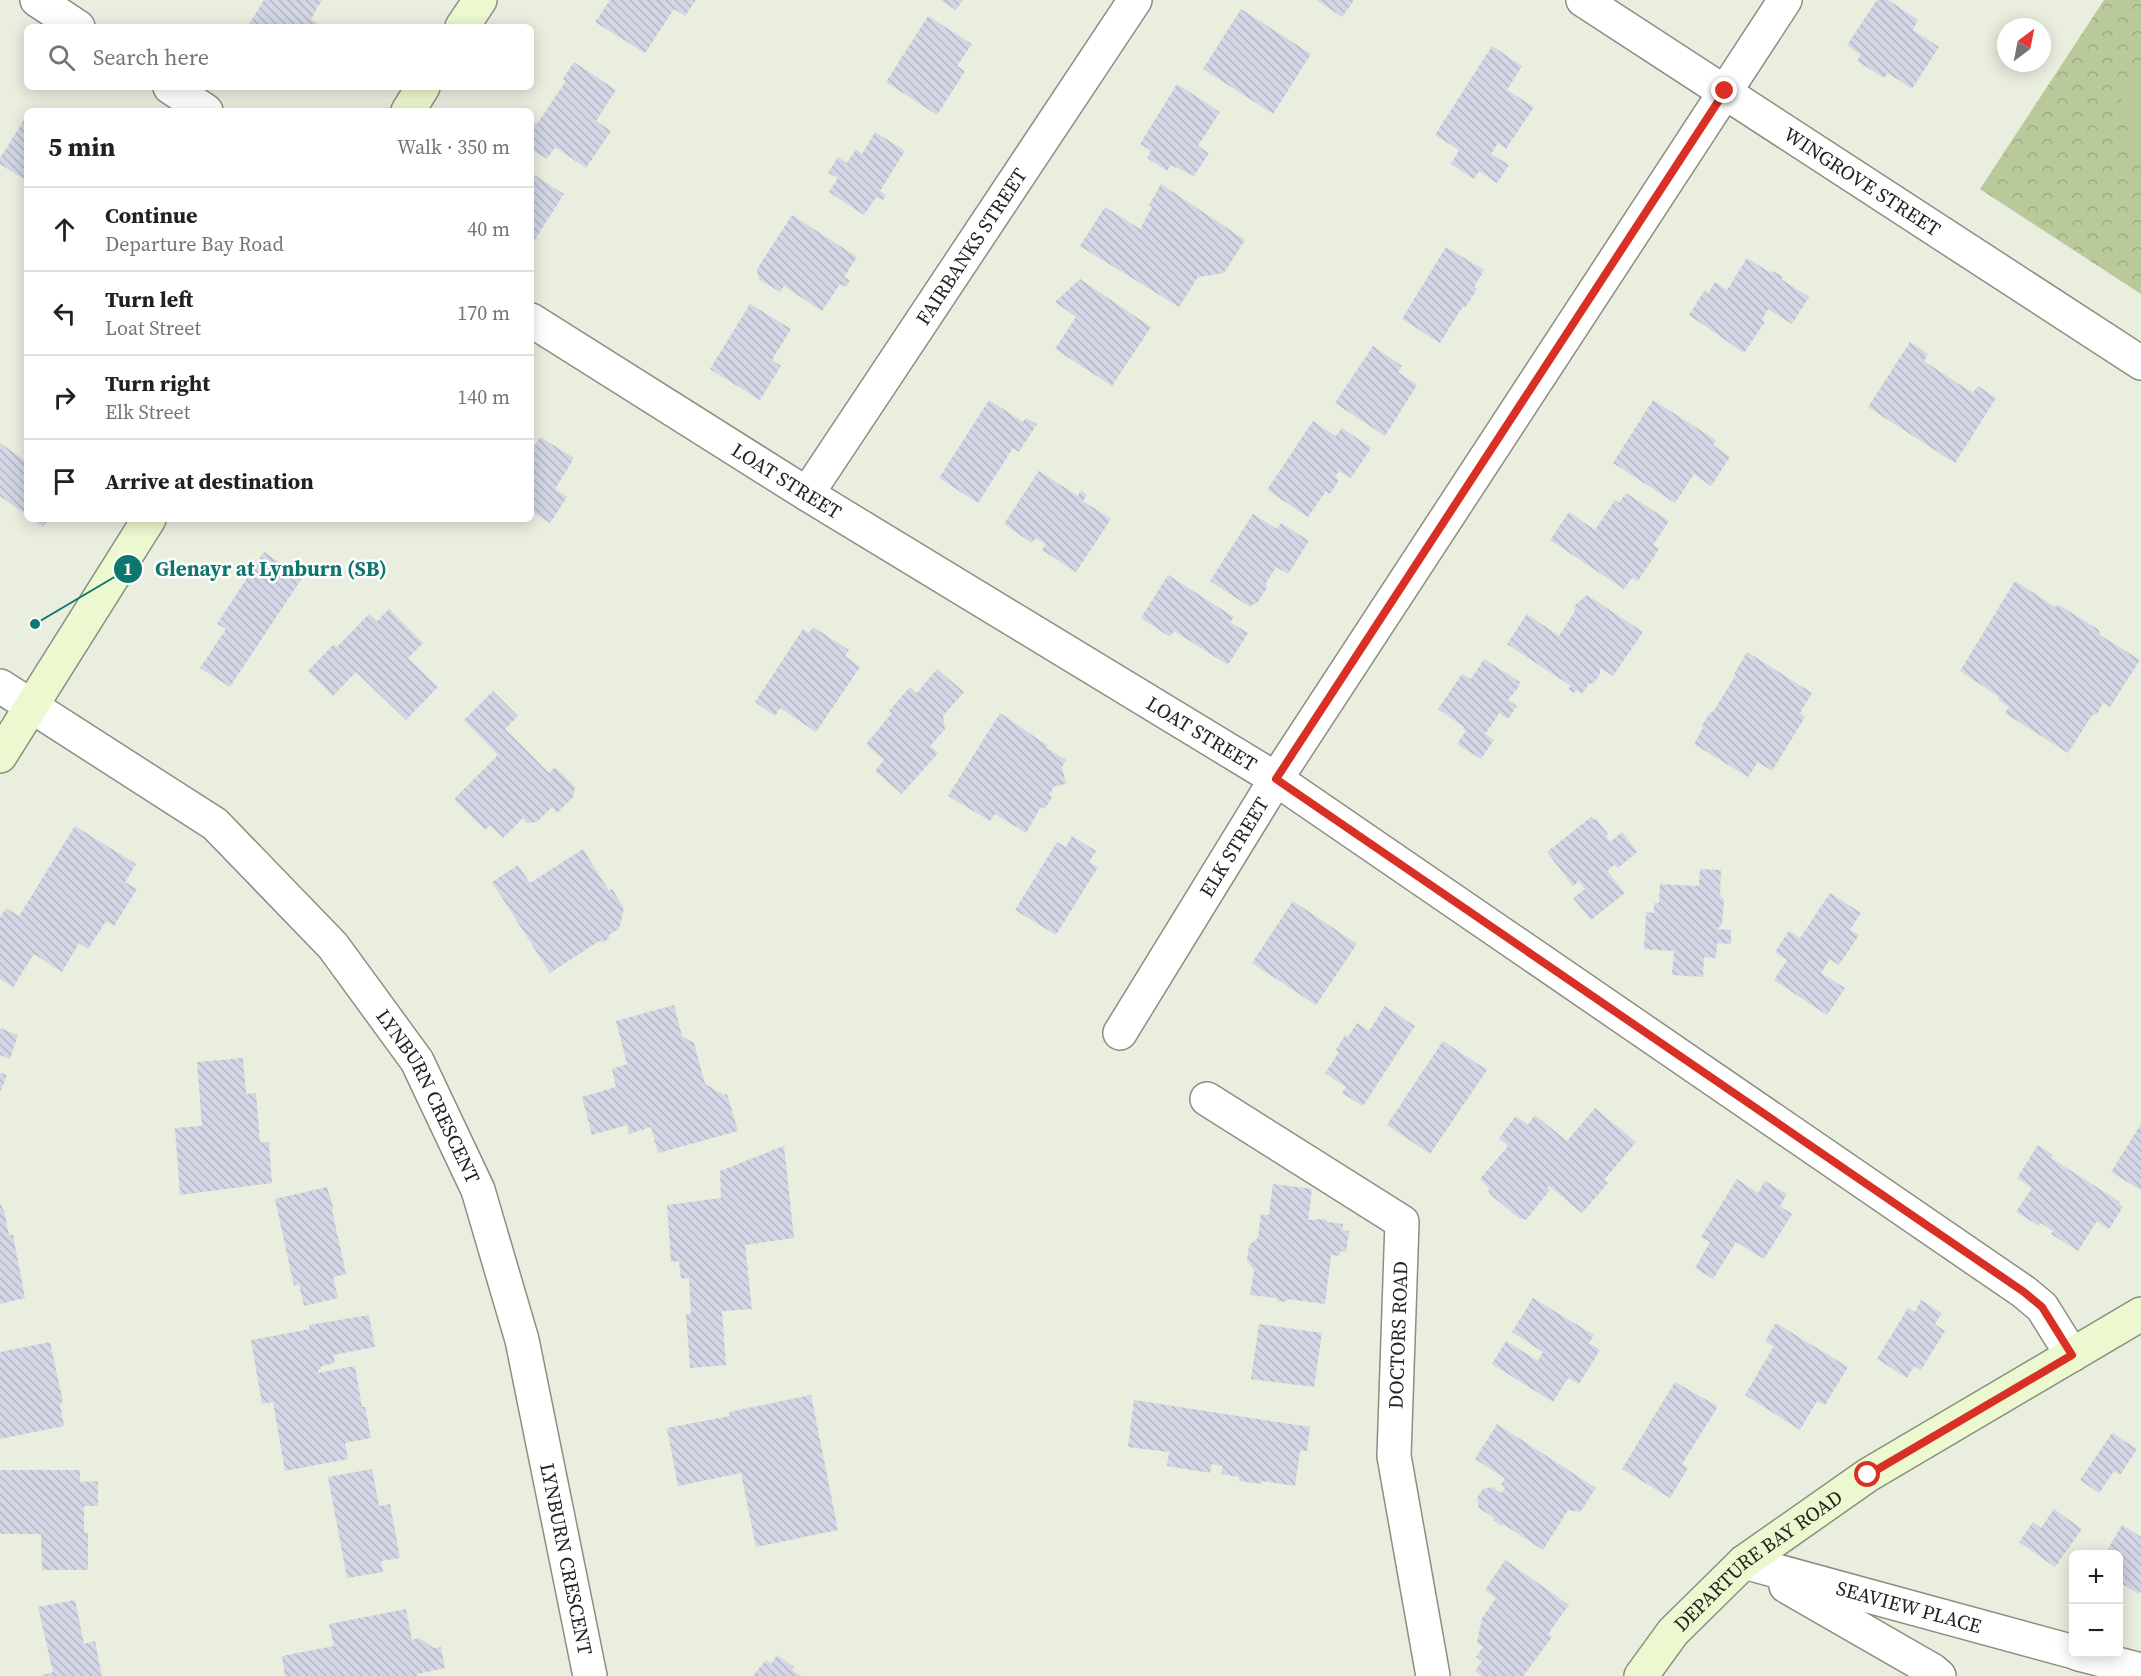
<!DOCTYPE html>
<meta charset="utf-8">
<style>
body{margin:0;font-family:"Source Serif 4",serif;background:#f2f2f2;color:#202124}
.controls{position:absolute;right:18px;bottom:18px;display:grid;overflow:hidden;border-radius:9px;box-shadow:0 3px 15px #0003}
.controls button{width:54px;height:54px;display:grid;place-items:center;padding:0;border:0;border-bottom:2px solid #e0e0e0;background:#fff;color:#202124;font:30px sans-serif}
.compass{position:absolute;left:1997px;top:18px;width:54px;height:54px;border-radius:50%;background:#fff;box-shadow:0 3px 15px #0003;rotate:32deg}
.stop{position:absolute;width:18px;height:18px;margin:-14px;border:4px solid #d93025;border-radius:50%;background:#fff}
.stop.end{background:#d93025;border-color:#fff;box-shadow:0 2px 6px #0008}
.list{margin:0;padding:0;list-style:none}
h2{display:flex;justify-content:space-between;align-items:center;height:78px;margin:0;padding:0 24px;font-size:26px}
h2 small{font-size:20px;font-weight:400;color:#757577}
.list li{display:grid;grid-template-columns:39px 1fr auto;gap:18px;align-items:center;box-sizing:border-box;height:84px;padding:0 24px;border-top:2px solid #e0e0e0}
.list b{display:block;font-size:22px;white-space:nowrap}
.list p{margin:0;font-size:20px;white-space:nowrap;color:#757577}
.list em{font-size:20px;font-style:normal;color:#757577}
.icon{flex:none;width:33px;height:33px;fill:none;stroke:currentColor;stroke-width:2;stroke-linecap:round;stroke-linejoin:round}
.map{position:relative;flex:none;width:2141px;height:1676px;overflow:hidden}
.search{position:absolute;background:#fff;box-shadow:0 3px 15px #0003;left:24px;top:24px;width:510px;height:66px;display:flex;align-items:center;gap:15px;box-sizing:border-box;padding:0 21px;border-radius:9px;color:#757577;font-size:22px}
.panel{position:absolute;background:#fff;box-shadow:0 3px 15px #0003;left:24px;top:108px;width:510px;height:414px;border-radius:9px}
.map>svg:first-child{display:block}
.park{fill:url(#park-crowns)}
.garden{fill:#b9c999}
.building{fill:url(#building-back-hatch)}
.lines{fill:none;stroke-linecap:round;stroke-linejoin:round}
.street-casing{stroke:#8a8f81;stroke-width:36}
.secondary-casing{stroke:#8a8f81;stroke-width:36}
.street{stroke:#fff;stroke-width:33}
.secondary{stroke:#ecf8cf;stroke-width:33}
.route{stroke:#d93025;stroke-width:8}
.labels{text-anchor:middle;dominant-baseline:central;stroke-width:5;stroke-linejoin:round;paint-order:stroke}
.street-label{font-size:20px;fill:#23251f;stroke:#fff}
.leader{fill:none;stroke:#0f766e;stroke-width:2}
.callout-dot{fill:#0f766e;stroke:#fff;stroke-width:2}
.mark-label{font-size:18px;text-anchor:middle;font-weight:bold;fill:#fff}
.callout-label{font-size:21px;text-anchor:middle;font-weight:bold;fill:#0f766e;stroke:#fff;stroke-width:5;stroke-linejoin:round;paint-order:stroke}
</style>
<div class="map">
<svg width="2141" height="1676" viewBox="0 0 2141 1676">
<defs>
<pattern id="park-crowns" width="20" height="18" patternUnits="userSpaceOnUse" patternTransform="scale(1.5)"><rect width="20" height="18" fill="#b9c999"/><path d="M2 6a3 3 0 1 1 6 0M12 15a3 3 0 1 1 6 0" fill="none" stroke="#9fac83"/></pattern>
<pattern id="building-back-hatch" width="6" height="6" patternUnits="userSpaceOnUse" patternTransform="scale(1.5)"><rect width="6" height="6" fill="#d2d6e5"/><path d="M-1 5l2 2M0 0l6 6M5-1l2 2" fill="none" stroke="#b4b8c4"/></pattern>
</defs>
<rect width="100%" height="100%" fill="#e9eedf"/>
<path class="park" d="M2104 0H2141V294L1980 189Z"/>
<path class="garden" d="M2141 61V151L2132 146 2120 93Z"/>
<path class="building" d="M264 0H322L311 19 320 25 318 27H247Z
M610 0H696L685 16 674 9 645 53 595 22Z
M940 0H963L956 10Z
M1317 0H1354L1342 17Z
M1877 0H1888L1918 20 1913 30 1939 47 1912 89 1888 73 1884 78 1857 61 1861 55 1847 45Z
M1241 9 1311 54 1273 114 1203 69Z
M928 16 972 44 957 66 965 71 937 115 886 82Z
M1492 46 1522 66 1507 90 1534 107 1506 149 1498 143 1491 154 1509 165 1497 183 1479 171 1474 179 1451 164 1459 150 1435 135Z
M574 62 616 90 596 121 611 131 586 168 555 147 547 159 531 149V125L533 122 537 124 566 81 563 79Z
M1177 84 1220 112 1198 146 1209 153 1194 176 1171 165 1167 171 1147 158 1151 151 1140 144Z
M24 120 27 123V181L0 164V158Z
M875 132 905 151 880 191 886 195 883 200 876 197 864 215 829 192 838 178 828 173 838 157 847 163 856 149 862 154Z
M531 173 564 194 534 241 531 239Z
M1161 184 1245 240 1224 273 1198 277 1179 307 1080 246 1105 207 1140 229 1152 207 1149 205Z
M792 215 857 257 844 277 850 280 846 287 840 284 822 311 784 286 780 292 759 279 757 269Z
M1446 247 1484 270 1474 287 1477 289 1465 308 1463 306 1440 343 1402 319Z
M1747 258 1771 273 1773 271 1783 277 1781 279 1809 297 1792 324 1768 309 1762 320 1765 322 1744 353 1689 315 1704 291 1708 294 1715 282 1727 290Z
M1080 279 1151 327 1112 386 1055 349 1076 317 1055 302Z
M750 304 791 329 772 360 781 366 760 400 710 369Z
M1910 342 1928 354 1924 361 1948 377 1973 393 1978 386 1996 398 1955 463 1868 407Z
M1373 346 1402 366 1398 372 1417 385 1385 436 1335 403Z
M989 400 1023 422 1026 418 1037 424 1019 452 1013 448 978 503 939 478Z
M1653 400 1716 440 1713 445 1730 457 1711 486 1694 474 1675 503 1613 463Z
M1313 421 1336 436 1342 428 1371 448 1351 478 1339 471 1335 477 1339 480 1330 494 1326 491 1308 517 1267 490Z
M540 437 574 458 555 489 567 497 550 523 531 511V451Z
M0 443 27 462V515L0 496Z
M1039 471 1078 496 1081 490 1087 495 1083 501 1111 519 1076 572 1042 550 1046 544 1036 538 1032 543 1004 524Z
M1626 493 1669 521 1653 545 1659 549 1638 581 1632 578 1624 589 1550 540 1569 512 1595 530 1615 500 1619 503Z
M1253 514 1277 529 1281 523 1309 541 1288 574 1276 567 1266 583 1267 588 1257 603 1252 605 1250 607 1210 581Z
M33 519H49L43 527Z
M264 552 302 578 230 687 200 668 226 629 217 624Z
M1168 575 1234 617 1230 622 1248 633 1228 665 1174 631 1170 637 1141 618Z
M2015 581 2055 607 2059 605 2099 630 2100 635 2140 660 2110 707 2103 703 2097 714 2092 715 2068 753 2005 713 2009 707 1999 700 1998 696 1960 671Z
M1587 595 1643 632 1613 676 1600 668V674L1594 683 1589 684 1582 694 1576 690 1574 693 1568 689 1571 686 1507 644 1527 614 1559 636 1575 611 1574 606Z
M389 609 423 643 408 658 438 687 406 720 356 672 333 696 308 671 334 644 337 647 369 614 377 621Z
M813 627 849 650 845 656 860 667 816 732 780 708 775 716 755 702 803 629 809 633Z
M1747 652 1812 693 1800 713 1805 717 1772 771 1758 762 1748 777 1694 744 1703 728 1702 725 1710 713 1713 712 1736 675 1734 674Z
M1484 659 1520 682 1518 688 1508 700 1517 706 1508 719 1499 713 1495 720 1485 734 1494 740 1481 759 1457 744 1466 731 1463 729 1464 727 1438 709 1462 674 1471 679Z
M937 669 964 692 943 716 945 729 930 746 938 753 902 794 875 771 884 760 866 744 892 713 889 711 910 687 917 693Z
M493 691 518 716 505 729 549 773 555 767 575 787 573 797 557 813 552 807 537 822 527 823 523 818 503 838 490 825 485 830 454 799 498 755 464 720Z
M1000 713 1048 746 1045 747 1066 760 1062 767 1066 784 1055 786 1049 795 1052 797 1045 809 1041 807 1026 833 995 814 990 821 948 796Z
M1591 817 1594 820 1596 819 1608 834 1606 836 1610 842 1622 832 1637 852 1618 868 1614 865 1607 871 1625 893 1591 920 1573 898 1585 889 1579 881 1573 886 1547 852Z
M75 826 136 864 125 882 137 889 114 926 106 921 88 949 79 943 62 972 34 954 13 987 0 979V918L6 908 19 916Z
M1072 836 1096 851 1089 862 1098 867 1056 935 1015 910 1057 842 1066 847Z
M583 849 609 891 612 889 624 908 619 929 610 934 608 939 604 942 599 941 550 973 492 882 518 865 530 883Z
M1700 869 1721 870 1720 895 1724 900 1722 924 1717 929 1731 930V944L1717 943 1716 958 1704 957 1703 977 1672 975 1674 951 1644 949 1646 912 1654 913V903H1659L1660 884 1699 886Z
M1830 893 1861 913 1850 930 1859 935 1839 965 1830 959 1821 973 1845 988 1827 1015 1774 980 1787 960 1775 952 1789 931 1800 938Z
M1293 901 1357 944 1316 1005 1252 963Z
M674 1005 682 1036 694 1043 705 1084 724 1095 727 1094 738 1131 658 1153 651 1127 629 1134 627 1125 592 1135 582 1097 616 1087 612 1069 627 1064 616 1021Z
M1385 1006 1415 1026 1363 1106 1342 1093 1346 1087 1325 1073 1339 1052 1336 1050 1345 1035 1348 1037 1357 1023 1369 1031Z
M0 1028 18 1035 10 1059 0 1055Z
M1443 1041 1487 1070 1430 1154 1387 1125Z
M243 1058 246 1094 256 1093 260 1142H269L272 1183 180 1195 175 1128 202 1126 197 1062Z
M0 1073 7 1075 0 1092Z
M1595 1108 1636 1142 1604 1180 1608 1183 1582 1213 1549 1186 1547 1188 1550 1190 1526 1220 1522 1218 1520 1219 1492 1196 1488 1191 1490 1189 1480 1179 1508 1146 1499 1138 1516 1116 1528 1125 1535 1115 1567 1141Z
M2141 1124V1190L2111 1172Z
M2038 1145 2053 1155 2051 1158 2120 1202 2119 1204 2123 1207 2109 1229 2097 1221 2078 1251 2051 1234 2053 1231 2041 1223 2039 1226 2016 1212 2032 1188 2017 1178Z
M784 1146 794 1238 745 1245 752 1309 722 1311 726 1365 690 1368 686 1314H691L689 1278 681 1279 679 1261 671 1262 667 1205 721 1198 720 1171Z
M1737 1179 1758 1193 1765 1181 1787 1194 1780 1206 1792 1214 1764 1259 1736 1242 1713 1279 1695 1268 1710 1242 1701 1237Z
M1273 1184 1312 1189 1308 1220 1325 1219 1328 1222 1343 1224 1342 1230 1349 1231 1346 1252 1340 1251 1339 1256 1331 1255 1325 1304 1288 1299 1285 1302 1278 1301 1276 1298 1250 1295 1254 1270 1247 1261 1249 1245 1258 1238 1261 1214 1269 1215Z
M327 1187 333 1207 332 1210 346 1274 333 1277 338 1298 304 1306 299 1284 294 1286 275 1199Z
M0 1203 3 1210H4L9 1235H13L25 1298 0 1304Z
M1533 1298 1594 1335 1589 1343 1600 1350 1579 1384 1568 1378 1553 1402 1492 1364 1506 1341 1538 1361 1543 1352 1512 1332Z
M1921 1300 1942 1313 1935 1324 1945 1331 1921 1370 1914 1366 1907 1378 1877 1359 1908 1308 1915 1312Z
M369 1315 375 1347 333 1355 335 1363 321 1366V1369L318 1370V1373L355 1366 362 1407H365L371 1438 345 1443 348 1459 285 1471 273 1402 262 1404 251 1340 310 1329 309 1325Z
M1776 1323 1848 1367 1825 1405 1817 1401 1800 1430 1745 1395 1774 1346 1765 1341Z
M1259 1324 1322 1333 1314 1387 1251 1379Z
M50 1342 63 1402 60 1403 64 1426 0 1439V1352Z
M1675 1382 1717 1406V1408L1682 1464 1688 1468 1670 1498 1622 1469Z
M811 1395 838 1530 756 1547 741 1473 678 1486 667 1428 730 1416 729 1412Z
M1134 1400 1310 1427 1307 1451H1300L1295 1486 1262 1481V1484L1239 1481V1477L1221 1474 1223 1466 1212 1464 1210 1473 1167 1466 1169 1452 1128 1447Z
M1497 1424 1596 1488 1580 1512 1568 1510 1543 1550 1503 1524 1502 1526 1493 1520 1494 1518 1479 1508 1477 1498 1483 1489 1492 1487 1502 1493 1505 1487 1501 1484 1505 1478 1475 1459Z
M2112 1433 2137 1449 2120 1475 2114 1471 2099 1493 2080 1480Z
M372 1469 379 1506 390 1504 400 1558 381 1561 383 1572 347 1578 328 1477Z
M0 1470H80V1482L98 1481V1506H84V1533H88V1570H42L41 1534H0Z
M2054 1509 2082 1529 2055 1567 2019 1542 2033 1522 2041 1528Z
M2122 1525 2141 1537V1591L2139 1594 2118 1581V1554H2105Z
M1505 1560 1569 1605 1548 1634 1552 1637 1523 1676H1482L1475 1671 1482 1661 1476 1657 1483 1647 1477 1643 1482 1618 1496 1598 1485 1590Z
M75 1600 84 1644 95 1641 102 1676H40L53 1672 38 1607Z
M406 1609 412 1640 419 1638 434 1648 441 1647 445 1668 417 1674V1676H285L282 1656 334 1646 329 1624Z
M777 1655 794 1667 792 1670 801 1676H753L766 1660 771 1664Z"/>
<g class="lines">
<g class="street-casing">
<g id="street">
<path d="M37 0 78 27"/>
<path id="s1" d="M1583 0 2141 363"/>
<path d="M170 87 206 111"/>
<path id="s2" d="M531 320 807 494 1276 779 2024 1292 2042 1307 2072 1355"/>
<path id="s3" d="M807 494 1135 0"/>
<path id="s4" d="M0 686 215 824 333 946 417 1061 478 1190 522 1340 590 1676"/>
<path id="s5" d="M1120 1033 1276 779 1785 0"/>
<path d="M1207 1099 1402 1222 1394 1456 1433 1676"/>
<path id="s6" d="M1744 1562 2074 1652"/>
<path d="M1786 1586 1932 1670 1939 1676"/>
<path d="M2079 1654 2141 1670"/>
</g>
</g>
<g class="secondary-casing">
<g id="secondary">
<path d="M462 27 480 0"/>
<path d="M408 111 423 87"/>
<path d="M0 756 149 519"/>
<path id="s7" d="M1641 1676 1673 1632 1744 1562 1868 1475 2141 1314"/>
</g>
</g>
<use href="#street" class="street"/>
<use href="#secondary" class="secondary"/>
</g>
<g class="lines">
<path class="route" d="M1725 91 1276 779 2024 1292 2042 1307 2072 1355 1868 1475"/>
</g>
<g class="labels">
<g class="street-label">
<text stroke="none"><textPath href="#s1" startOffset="333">WINGROVE STREET</textPath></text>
<text stroke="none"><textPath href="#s3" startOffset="297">FAIRBANKS STREET</textPath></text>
<text stroke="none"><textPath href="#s2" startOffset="302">LOAT STREET</textPath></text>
<text stroke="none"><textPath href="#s2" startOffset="788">LOAT STREET</textPath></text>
<text stroke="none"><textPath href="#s5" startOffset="218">ELK STREET</textPath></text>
<text stroke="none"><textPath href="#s4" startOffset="604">LYNBURN CRESCENT</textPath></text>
<text transform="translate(1398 1335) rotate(-88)">DOCTORS ROAD</text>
<text stroke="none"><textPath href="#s4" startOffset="1090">LYNBURN CRESCENT</textPath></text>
<text stroke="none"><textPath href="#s7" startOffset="166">DEPARTURE BAY ROAD</textPath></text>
<text stroke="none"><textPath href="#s6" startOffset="171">SEAVIEW PLACE</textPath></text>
</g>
</g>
<path class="leader" d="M35 624L128 569"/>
<g class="callout-dot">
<circle cx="35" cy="624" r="6"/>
<circle cx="128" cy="569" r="15"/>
</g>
<g class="mark-label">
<text x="128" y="575">1</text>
</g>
<g class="callout-label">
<text x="271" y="576">Glenayr at Lynburn (SB)</text>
</g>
</svg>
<div class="controls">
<button>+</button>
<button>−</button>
</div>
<svg class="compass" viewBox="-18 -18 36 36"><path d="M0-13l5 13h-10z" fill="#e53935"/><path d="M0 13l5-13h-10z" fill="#757577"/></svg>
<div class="stop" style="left:1868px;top:1475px"></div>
<div class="stop end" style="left:1725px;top:91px"></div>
<div class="search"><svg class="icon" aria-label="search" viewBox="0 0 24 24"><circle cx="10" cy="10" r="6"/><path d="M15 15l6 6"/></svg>Search here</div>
<section class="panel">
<h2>5 min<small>Walk · 350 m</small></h2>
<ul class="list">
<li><svg class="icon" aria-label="ahead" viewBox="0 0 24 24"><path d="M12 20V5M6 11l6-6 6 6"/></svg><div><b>Continue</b><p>Departure Bay Road</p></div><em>40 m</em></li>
<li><svg class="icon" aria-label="left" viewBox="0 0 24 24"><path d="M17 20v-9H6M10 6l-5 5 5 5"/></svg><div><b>Turn left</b><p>Loat Street</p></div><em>170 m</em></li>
<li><svg class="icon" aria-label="right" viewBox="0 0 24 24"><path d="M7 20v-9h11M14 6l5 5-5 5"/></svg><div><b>Turn right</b><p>Elk Street</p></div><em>140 m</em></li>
<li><svg class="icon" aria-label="arrive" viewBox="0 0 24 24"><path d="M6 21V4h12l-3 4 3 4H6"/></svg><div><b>Arrive at destination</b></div></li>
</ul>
</section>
</div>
